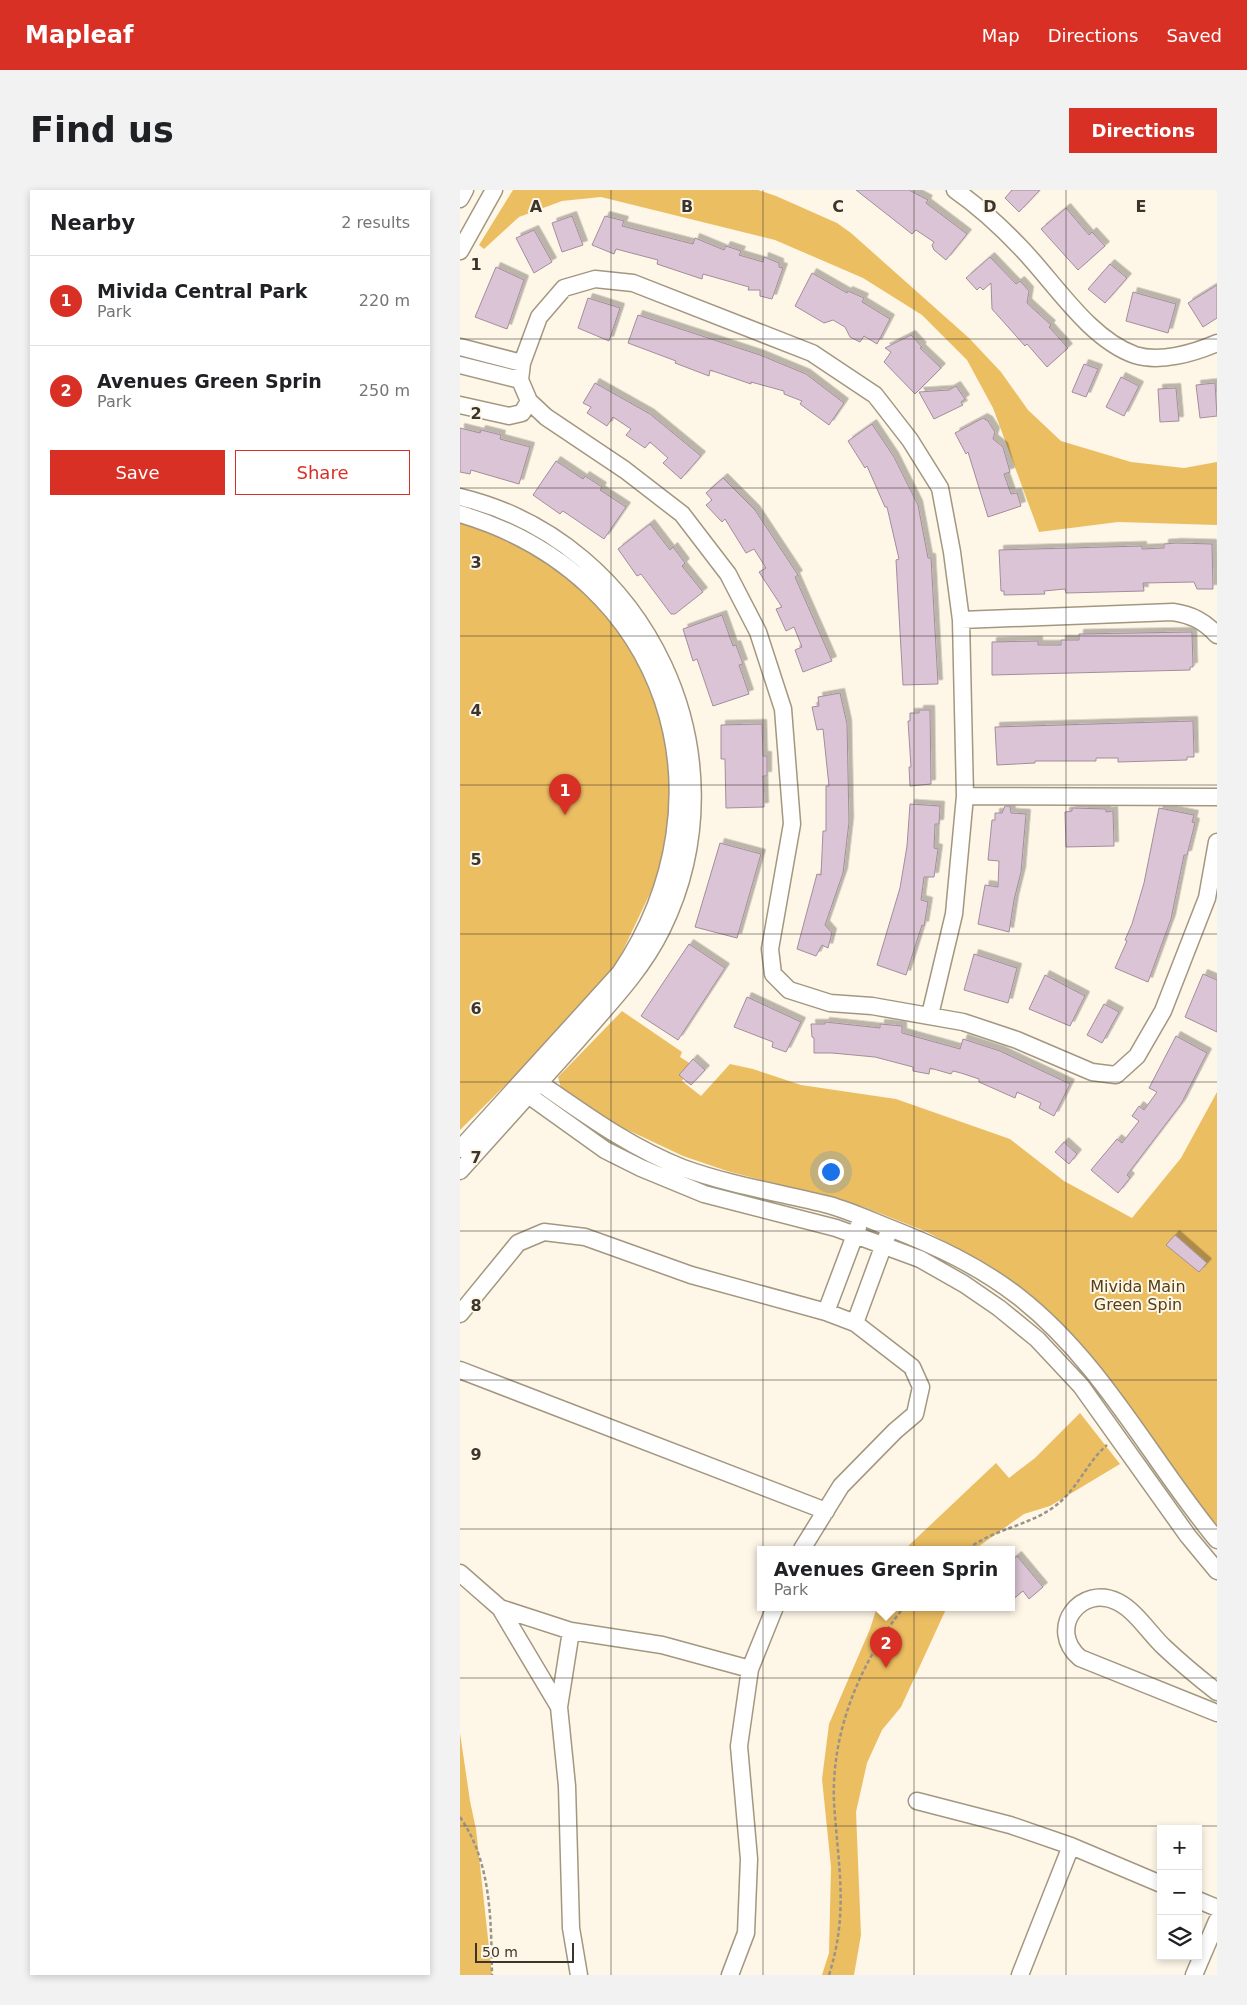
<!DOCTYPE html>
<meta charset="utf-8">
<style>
body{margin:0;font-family:"DejaVu Sans",sans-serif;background:#f2f2f2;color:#202124}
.controls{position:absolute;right:15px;bottom:15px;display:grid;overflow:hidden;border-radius:0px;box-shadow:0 2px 8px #0003}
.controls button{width:45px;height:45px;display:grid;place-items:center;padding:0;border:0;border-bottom:1px solid #e0e0e0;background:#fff;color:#202124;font:25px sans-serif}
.scale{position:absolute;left:15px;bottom:12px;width:99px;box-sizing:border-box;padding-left:5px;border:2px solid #3b352c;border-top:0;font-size:14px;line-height:18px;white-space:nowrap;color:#3b352c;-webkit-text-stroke:4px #fef6e7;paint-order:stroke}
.you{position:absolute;left:370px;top:981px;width:18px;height:18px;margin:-12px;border:4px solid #fff;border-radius:50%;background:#1a73e8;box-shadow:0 0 0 8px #1a73e833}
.badge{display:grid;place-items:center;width:32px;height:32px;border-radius:50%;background:#d93025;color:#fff;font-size:16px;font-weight:700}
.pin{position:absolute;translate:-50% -41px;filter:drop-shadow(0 1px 2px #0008)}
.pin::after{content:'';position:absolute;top:26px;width:18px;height:15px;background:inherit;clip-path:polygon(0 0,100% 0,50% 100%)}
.popup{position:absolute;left:297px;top:1356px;width:258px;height:65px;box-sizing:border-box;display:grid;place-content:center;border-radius:0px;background:#fff;filter:drop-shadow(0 1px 4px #0005);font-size:16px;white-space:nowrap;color:#757577}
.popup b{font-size:19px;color:#202124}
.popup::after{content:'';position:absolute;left:50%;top:100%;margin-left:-10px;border:10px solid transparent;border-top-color:#fff}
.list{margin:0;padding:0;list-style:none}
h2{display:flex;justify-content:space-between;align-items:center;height:65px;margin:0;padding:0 20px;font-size:21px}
h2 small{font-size:16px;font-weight:400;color:#757577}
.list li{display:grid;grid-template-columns:32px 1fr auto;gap:15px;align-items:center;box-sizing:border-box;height:90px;padding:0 20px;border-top:1px solid #e0e0e0}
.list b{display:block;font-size:19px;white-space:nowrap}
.list p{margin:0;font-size:16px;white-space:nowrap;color:#757577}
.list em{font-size:16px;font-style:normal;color:#757577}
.actions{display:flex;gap:10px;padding:15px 20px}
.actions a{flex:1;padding:11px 0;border:1px solid #d93025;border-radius:0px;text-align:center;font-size:18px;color:#d93025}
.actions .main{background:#d93025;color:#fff}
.icon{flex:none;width:28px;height:28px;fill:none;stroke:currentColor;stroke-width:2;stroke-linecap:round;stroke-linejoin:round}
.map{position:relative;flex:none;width:757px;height:1785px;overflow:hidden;border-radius:0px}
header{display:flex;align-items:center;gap:30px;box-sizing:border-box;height:70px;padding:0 25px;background:#d93025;color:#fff}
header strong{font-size:24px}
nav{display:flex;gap:28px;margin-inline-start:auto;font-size:18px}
.intro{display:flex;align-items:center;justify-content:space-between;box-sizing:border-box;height:120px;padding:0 30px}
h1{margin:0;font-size:35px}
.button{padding:12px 22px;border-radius:0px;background:#d93025;color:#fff;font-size:18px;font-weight:700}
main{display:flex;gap:30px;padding:0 30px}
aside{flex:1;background:#fff;border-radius:0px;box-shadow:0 2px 8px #0003}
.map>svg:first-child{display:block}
.green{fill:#ecbe62}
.building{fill:#dbc4d5;stroke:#a38d9d;filter:url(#shadow)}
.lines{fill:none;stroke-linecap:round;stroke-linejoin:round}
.minor-casing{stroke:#a39780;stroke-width:19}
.path{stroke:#9a9388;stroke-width:2.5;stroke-dasharray:4 2.5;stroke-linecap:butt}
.minor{stroke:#fff;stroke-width:16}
.grid{fill:none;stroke:#3b352c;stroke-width:1;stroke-opacity:0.55}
.labels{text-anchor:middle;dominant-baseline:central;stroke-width:4;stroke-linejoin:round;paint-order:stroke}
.park-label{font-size:16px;fill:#544018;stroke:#fef6e7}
.grid-label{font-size:16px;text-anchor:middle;font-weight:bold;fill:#3b352c;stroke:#fef6e7;stroke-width:4;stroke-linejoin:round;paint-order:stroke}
</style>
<header>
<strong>Mapleaf</strong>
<nav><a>Map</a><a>Directions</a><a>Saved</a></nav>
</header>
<div class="intro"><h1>Find us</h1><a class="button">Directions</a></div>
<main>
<aside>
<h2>Nearby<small>2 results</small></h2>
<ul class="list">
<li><span class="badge">1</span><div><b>Mivida Central Park</b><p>Park</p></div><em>220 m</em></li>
<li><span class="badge">2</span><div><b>Avenues Green Sprin</b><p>Park</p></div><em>250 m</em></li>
</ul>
<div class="actions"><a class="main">Save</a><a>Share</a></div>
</aside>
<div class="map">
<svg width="757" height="1785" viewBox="0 0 757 1785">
<defs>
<filter id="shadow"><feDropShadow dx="4.5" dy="-4.5" stdDeviation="0" flood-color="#0004"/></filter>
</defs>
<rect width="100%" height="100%" fill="#fef6e7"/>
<path class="green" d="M53 0H298L316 6 377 33 391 43 509 148 541 182 568 220 601 251 671 272 724 278 757 272V335L658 332 579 342 533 218 507 170 462 125 403 88 315 50 141 7 102 11 59 27 24 59 19 55Z
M0 331 42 345 84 371 117 394 147 426 174 464 193 509 206 550 212 600 206 651 195 693 156 775 102 839 0 940Z
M162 821 222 862 220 867 231 874 222 891 241 906 270 874 293 879 341 895 436 909 550 949 604 991 672 1028 721 968 757 902V1340L740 1322 636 1172 582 1118 524 1073 467 1042 404 1017 267 981 223 966 155 934 101 898 98 887Z
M620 1223 660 1274 590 1316 564 1324 515 1359H445L536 1273 549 1288 575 1268Z
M417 1417H487L441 1517 422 1540 407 1573 396 1622 401 1745 394 1785H362L369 1763 371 1677 362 1589 369 1534 410 1439Z
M0 1543 10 1611 16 1639 32 1785H0Z"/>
<path class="building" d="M396 0H449L468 10 466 13 507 44 486 70 474 60 472 55 474 52 456 40 452 44Z
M552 0H580L559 22 545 8Z
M606 18 629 45 632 42 645 56 618 80 581 39Z
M112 26 123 55 102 62 92 33Z
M145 26 164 31 162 36 233 54 235 48 264 60 266 56 281 61 279 65 303 72 304 67 319 73V77L323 78 312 109 300 106V100H288L289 97 243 84 242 89 197 74 198 70 156 59 154 64 132 55Z
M74 40 92 72 74 83 56 48Z
M530 67 556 94 560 91 569 101 567 113 591 135 589 137 608 158 587 177 567 154 565 156 532 119 531 93 523 100 520 97 517 100 506 88Z
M650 74 667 88 645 113 628 99Z
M36 77 64 90 47 139 15 127Z
M352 83 387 103 388 101 404 108 402 112 430 129 417 154 404 146 400 152 390 147 385 137 373 130 364 133 335 116Z
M757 95V128L743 137 728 113Z
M673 102 716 114 708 143 666 131Z
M128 108 160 118 149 151 118 138Z
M178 125 300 165 346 184 384 213 369 235 340 214 342 211 324 204V201L291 192V194L250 180 249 186 215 173 216 171 168 153Z
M451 145 462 157 460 158 481 178 455 204 424 172 431 162 425 158Z
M624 174 638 179 626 207 612 202Z
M661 187 679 196 664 226 646 217Z
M135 193 190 224 241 266 221 289 203 273 208 268 190 252 185 258 166 245 171 239 153 227 147 236 127 223 131 217 123 213Z
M755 193 757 226 740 228 736 195Z
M496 196 505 209 501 212 503 215 474 229 459 202 489 200Z
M716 198 719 231 700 232 698 199Z
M523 228 528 231 535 242 533 249 543 257 550 282 544 284 551 304 557 303 561 316 528 327 508 262 506 264 495 243Z
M412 234 434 267 458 315 468 368H471L478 494 443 495 436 370 439 369 427 317H425L407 276 405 278 388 251Z
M0 238 20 243 21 240 41 245 40 249 70 257 59 294 11 280 10 284 0 282Z
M96 271 123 289 125 286 142 297 140 300 166 317 144 349 103 321 100 324 73 305Z
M263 288 295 320 338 385 335 387 372 471 343 482 335 460 342 457 334 437 326 441 316 419 322 417 299 382 306 378 294 359 286 363 265 329 262 332 246 315 252 310 246 303Z
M190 334 210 360 213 357 225 373 222 376 243 402 215 424H211L181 384 177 386 158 359Z
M717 353 752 354 753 399H737L734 392 683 393 684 401 606 403 605 399 584 401 585 404 544 405V401H541L539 360 682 356V359L704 358V354Z
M262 425 273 456 276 455 283 474 279 475 289 504 253 516 237 469 233 471 223 439Z
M732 442 733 477H730V480L532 485V452L578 451V455H601V450H619V444Z
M380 503 387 534 389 632 383 683 365 735 372 743 368 758 362 755 356 766 337 759 357 684 361 685 363 641H366V596H369L363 539 357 540 352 517 359 516 358 507Z
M459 520H470L471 594 450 596 449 577H451L448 531H450V523H459Z
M733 531 734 567H727V570L658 572V568H636V571H575V573L537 575 535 537Z
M302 534 303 566H307V586H303L304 617 266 618 265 569H261V535Z
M450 614 480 616 479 634H475L474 658 478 659 474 687H464L461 710 468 712 464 736 462 735 446 785 417 775 440 698 447 656Z
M545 616H550L551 623 566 624 561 682 554 710 549 742 518 734 525 695 538 697 539 671 528 670 532 630H535V623H542Z
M612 618 646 619V622L653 621 654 656 606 657 605 622 612 621Z
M699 618 734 625 732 632 735 633 727 665H724L711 729 688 792 655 778 667 751 665 750 672 734 684 693Z
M260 653 301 664 277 748 235 737Z
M229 754 265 778 218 850 181 826Z
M514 764 557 778 548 813 504 800Z
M743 784 757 790V842L725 827Z
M585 785 625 806 610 836 569 819Z
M287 807 341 832 326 862 312 857 313 852 274 837Z
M644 814 659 822 642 853 627 845Z
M365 832 420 838V834L442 836V843L500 859 503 849 540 861 610 894 594 926 579 918 581 913 557 902 555 908 519 892V889L501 883 493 881 491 884 470 878 469 884 453 881V877L415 867 372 863H354V848L352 847 351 834H365Z
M716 846 747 863 721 914 667 985 670 988 658 1003 631 980 657 949 662 953 679 931 672 926 679 916 684 920 697 902 689 898Z
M233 869 245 880 231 895 219 885Z
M604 952 617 964 609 974 595 962Z
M715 1045 747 1073 739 1082 706 1055Z
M557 1366 583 1397 569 1409 563 1401 551 1411V1371Z"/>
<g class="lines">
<g class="minor-casing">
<path id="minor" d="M495 0C518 16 542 38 561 58 594 92 629 149 675 165 700 173 734 163 757 153
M0 9 5 0
M0 61 34 0
M0 157 62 173
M0 175 60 190
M0 215 49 226 62 223 69 211
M0 307C188 352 287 566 202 739 181 782 147 816 116 852 77 895 39 938 0 981
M0 324C208 385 279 606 160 783L0 959
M501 430 713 422C732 425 744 431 757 445
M505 606 757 607
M470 825 494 724 505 606 501 430 492 362 480 298 450 250 415 205 352 163 173 93 135 89 104 98 79 127 62 173 60 190 69 211 86 227 165 280 222 324 268 384 298 442 323 519 332 634 310 759 313 784 329 800 370 813 412 816 503 832 557 850 632 882 656 885 677 866 703 821 747 708 757 652
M68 885C118 919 166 956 223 978 270 995 321 1003 369 1015 390 1021 410 1030 430 1038 476 1056 519 1076 559 1107 643 1173 690 1269 757 1350
M57 897 145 960 181 978 244 1004 376 1038 460 1069 504 1094 539 1118 577 1149 621 1196 728 1346 757 1381
M366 1122 398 1037
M0 1124 58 1053 84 1042 125 1047 231 1085 366 1122 395 1133 452 1177 461 1197 455 1224 435 1241 381 1296 342 1359
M395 1133 427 1046
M0 1180 366 1321
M0 1383 40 1418 111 1441 202 1455 290 1479
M40 1418 99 1517
M111 1441 99 1517 107 1596 111 1738 119 1785
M757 1502C739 1488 721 1473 704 1457 690 1444 676 1421 658 1412 621 1393 586 1439 620 1468L757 1523
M457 1611 550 1635 611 1656 701 1694
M738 1710 757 1718
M270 1785 286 1743 289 1669 279 1556 290 1479 315 1417
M560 1785 611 1656
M734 1785 757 1731"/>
</g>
<path class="path" d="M508 1359C532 1340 566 1336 591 1319 617 1302 625 1274 647 1255
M0 1627C32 1673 31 1732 32 1785
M369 1785C389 1722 378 1676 374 1612 371 1541 401 1471 444 1417"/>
<use href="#minor" class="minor"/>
</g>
<path class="grid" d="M151 0V1785M303 0V1785M454 0V1785M606 0V1785M0 149H757M0 298H757M0 446H757M0 595H757M0 744H757M0 892H757M0 1041H757M0 1190H757M0 1339H757M0 1488H757M0 1636H757"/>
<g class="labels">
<g class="park-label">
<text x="678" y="1096">Mivida Main<tspan x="678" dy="18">Green Spin</tspan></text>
</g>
</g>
<g class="grid-label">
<text x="76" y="22">A</text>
<text x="227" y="22">B</text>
<text x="378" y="22">C</text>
<text x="530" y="22">D</text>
<text x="681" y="22">E</text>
<text x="16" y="80">1</text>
<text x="16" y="229">2</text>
<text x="16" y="378">3</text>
<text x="16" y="526">4</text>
<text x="16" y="675">5</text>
<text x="16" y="824">6</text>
<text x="16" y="973">7</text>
<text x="16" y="1121">8</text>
<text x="16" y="1270">9</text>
</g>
</svg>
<div class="controls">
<button>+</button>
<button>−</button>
<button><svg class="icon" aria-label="layers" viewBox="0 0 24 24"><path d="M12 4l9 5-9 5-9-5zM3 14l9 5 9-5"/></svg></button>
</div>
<div class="scale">50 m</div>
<div class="you"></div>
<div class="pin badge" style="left:105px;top:625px">1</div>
<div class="pin badge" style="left:426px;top:1478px">2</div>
<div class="popup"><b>Avenues Green Sprin</b>Park</div>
</div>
</main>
